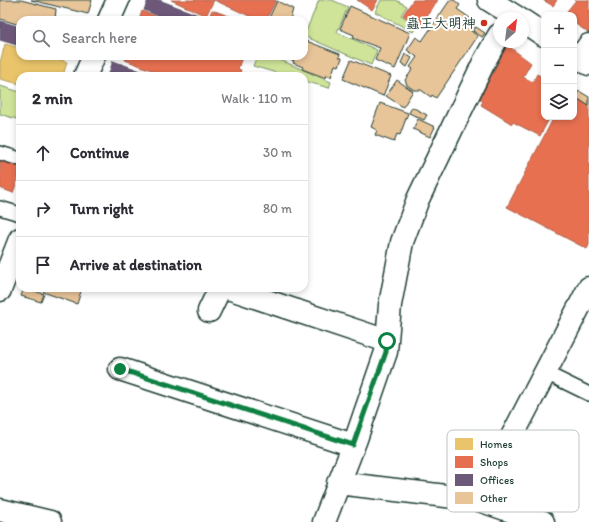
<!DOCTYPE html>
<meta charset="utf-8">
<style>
body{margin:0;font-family:Itim,"Klee One",sans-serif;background:#f7f7f7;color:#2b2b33}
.controls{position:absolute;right:12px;top:12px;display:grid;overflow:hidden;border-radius:8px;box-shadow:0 2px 6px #0003}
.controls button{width:36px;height:36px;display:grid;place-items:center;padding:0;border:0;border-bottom:1px solid #e1e1e2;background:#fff;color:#2b2b33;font:20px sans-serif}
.compass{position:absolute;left:493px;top:12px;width:36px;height:36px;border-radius:50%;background:#fff;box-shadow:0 2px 6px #0003;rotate:28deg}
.stop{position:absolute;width:12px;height:12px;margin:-9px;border:3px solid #0b8043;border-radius:50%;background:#fff}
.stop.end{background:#0b8043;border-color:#fff;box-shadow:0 1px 4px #0008}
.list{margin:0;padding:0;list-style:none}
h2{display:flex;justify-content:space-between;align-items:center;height:52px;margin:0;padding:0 16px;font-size:17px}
h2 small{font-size:13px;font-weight:400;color:#7c7c81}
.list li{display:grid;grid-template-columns:26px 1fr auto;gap:12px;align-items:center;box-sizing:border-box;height:56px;padding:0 16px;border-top:1px solid #e1e1e2}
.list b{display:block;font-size:15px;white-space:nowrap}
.list em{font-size:13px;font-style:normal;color:#7c7c81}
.icon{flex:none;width:22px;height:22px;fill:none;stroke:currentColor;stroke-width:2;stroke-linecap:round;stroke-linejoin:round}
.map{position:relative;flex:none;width:589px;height:522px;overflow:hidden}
.search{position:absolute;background:#fff;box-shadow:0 2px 6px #0003;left:16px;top:16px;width:292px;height:44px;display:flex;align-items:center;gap:10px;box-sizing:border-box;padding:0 14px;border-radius:12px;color:#7c7c81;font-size:15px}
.panel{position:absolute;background:#fff;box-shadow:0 2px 6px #0003;left:16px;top:72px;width:292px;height:220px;border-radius:12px}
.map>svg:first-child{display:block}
.green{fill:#cfe499;stroke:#779066}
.homes{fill:#e9c46a;stroke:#ac9c5a}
.shops{fill:#e76f51;stroke:#ab6048}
.offices{fill:#6d597a;stroke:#565165}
.building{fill:#e8c499;stroke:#1f3d34}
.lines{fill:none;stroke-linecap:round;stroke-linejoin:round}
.service-casing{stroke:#1f3d34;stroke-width:16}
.minor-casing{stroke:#1f3d34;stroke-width:25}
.tertiary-casing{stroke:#1f3d34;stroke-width:25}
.service{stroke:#fff;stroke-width:13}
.minor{stroke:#fff;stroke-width:22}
.tertiary{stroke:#fff;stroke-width:22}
.route{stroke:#0b8043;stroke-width:5}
.poi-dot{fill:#c8321e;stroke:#fff;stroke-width:1.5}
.labels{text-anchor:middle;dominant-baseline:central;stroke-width:4;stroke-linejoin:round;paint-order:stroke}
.poi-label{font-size:14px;font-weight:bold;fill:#1f3d34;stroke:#fff;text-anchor:end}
.key{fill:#fff;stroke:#bcc5c2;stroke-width:1}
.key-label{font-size:11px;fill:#1f3d34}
</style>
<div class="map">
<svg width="589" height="522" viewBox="0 0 589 522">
<rect width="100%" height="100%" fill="#fff"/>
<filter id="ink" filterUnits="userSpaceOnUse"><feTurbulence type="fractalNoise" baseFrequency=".025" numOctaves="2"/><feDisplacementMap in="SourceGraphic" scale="8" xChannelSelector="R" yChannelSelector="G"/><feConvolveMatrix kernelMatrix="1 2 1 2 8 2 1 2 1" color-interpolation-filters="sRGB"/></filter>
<g filter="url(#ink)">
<path class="green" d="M319 0H332L348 7 337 32 377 50 371 65 304 36Z
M381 0H396L407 6 401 15 417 26 413 32 375 12Z
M257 56H271L331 82 329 88 304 81V76H287L253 66Z
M0 86 20 92V107L16 119 0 114Z"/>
<path class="homes" d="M5 44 20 48V56H48L67 62 63 76H20V84L0 79V62Z"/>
<path class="shops" d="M171 0H214L206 16Z
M214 0H276L266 20H258Z
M357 0H378L372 10Z
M413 0H438L420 26 403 15Z
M543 0H557L553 6Z
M576 0H589V33L574 23V15H564Z
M212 10 240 20H208Z
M142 11 161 18 160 20H139Z
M507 45 531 63 523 77 533 82 537 74 544 78V117H550L540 136 513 122 512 124 481 105 483 101 480 99Z
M127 56H246L245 58 242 57 238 69 241 70 239 76H167L125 60Z
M574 96 589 106V245L587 249 507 207 554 117H574Z
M0 156 20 163V173L13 193 0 188Z"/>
<path class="offices" d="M148 0H159L206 18 205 20H169L144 10Z
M0 21 20 27V46L0 40Z
M113 61 155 76H108Z"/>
<path class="building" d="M0 0H21L56 9 55 20H20V25L0 19Z
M31 0H92L88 14Z
M450 0H454L460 5 457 9 470 18 468 20 475 26 471 31 478 36 436 98 432 95 431 97 421 90H414L407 85 405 80 413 69 410 67 417 57 407 50 416 37 422 41Z
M277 1 293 9 290 20H268Z
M350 6 410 33 395 69 375 60 380 48 353 38 354 35 340 29Z
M476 27 485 33 482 37 473 31Z
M304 40 340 54 339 57 342 58 339 66 335 65 331 77 327 75 326 78 302 69 303 67 293 63 294 61 281 56H304Z
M405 54 412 58 407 67 401 63Z
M351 60 391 76 383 96 343 79Z
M397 80 413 91 403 107 386 96Z
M579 91 589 97V106L575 97Z
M380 103 408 113 400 135 397 134 394 142 375 135 377 130 371 127Z
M412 107 427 115 424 120 409 113Z
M418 119 435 127 430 137 413 129Z
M24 288 44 294 41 302 21 296Z
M45 288H82L77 304 43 292Z"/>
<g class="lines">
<g class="service-casing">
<path id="service" d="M0 153 20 159
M0 208 20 214
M546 373 589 394"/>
</g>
<g class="minor-casing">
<path id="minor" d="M580 58 589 45
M228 288 387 341
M209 311 220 288
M120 369 353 445
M338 483 479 500 543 522
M479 500 589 288
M0 510 50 522
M324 522 356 439 386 352 390 305 402 242 418 199 485 60 499 35"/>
</g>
<g class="tertiary-casing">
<path id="tertiary" d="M489 0 518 18
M109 20 118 0
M523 21 544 35
M574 54 589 64
M85 76 94 56
M0 290 20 239"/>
</g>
<use href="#service" class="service"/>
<use href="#minor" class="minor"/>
<use href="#tertiary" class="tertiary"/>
</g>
</g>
<g class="lines" filter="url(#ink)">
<path class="route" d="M120 369 353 445 386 352 387 341"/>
</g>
<circle class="poi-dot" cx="484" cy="23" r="4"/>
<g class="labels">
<g class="poi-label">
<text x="476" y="23">蟲王大明神</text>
</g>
</g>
<rect x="447" y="430" width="132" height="82" rx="6" class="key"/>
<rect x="455" y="438" width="18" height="12" fill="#e9c46a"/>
<rect x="455" y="456" width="18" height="12" fill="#e76f51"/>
<rect x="455" y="474" width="18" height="12" fill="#6d597a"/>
<rect x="455" y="492" width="18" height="12" fill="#e8c499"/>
<g class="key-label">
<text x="480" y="448">Homes</text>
<text x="480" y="466">Shops</text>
<text x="480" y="484">Offices</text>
<text x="480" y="502">Other</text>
</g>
</svg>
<div class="controls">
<button>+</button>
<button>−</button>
<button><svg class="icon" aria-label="layers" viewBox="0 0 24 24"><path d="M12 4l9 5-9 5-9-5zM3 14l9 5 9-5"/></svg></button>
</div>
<svg class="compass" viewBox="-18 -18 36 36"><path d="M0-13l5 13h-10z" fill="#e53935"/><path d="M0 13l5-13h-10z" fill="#7c7c81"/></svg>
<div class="stop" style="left:387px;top:341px"></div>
<div class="stop end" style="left:120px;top:369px"></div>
<div class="search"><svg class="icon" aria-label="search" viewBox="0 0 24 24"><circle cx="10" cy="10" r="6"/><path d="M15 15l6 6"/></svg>Search here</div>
<section class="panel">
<h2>2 min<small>Walk · 110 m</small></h2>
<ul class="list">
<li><svg class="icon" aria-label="ahead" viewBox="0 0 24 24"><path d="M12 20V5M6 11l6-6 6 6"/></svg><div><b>Continue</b></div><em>30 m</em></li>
<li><svg class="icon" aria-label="right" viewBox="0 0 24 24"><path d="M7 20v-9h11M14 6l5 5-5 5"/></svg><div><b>Turn right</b></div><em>80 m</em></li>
<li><svg class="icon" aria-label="arrive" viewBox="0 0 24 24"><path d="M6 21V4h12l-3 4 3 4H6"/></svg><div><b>Arrive at destination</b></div></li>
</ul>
</section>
</div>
